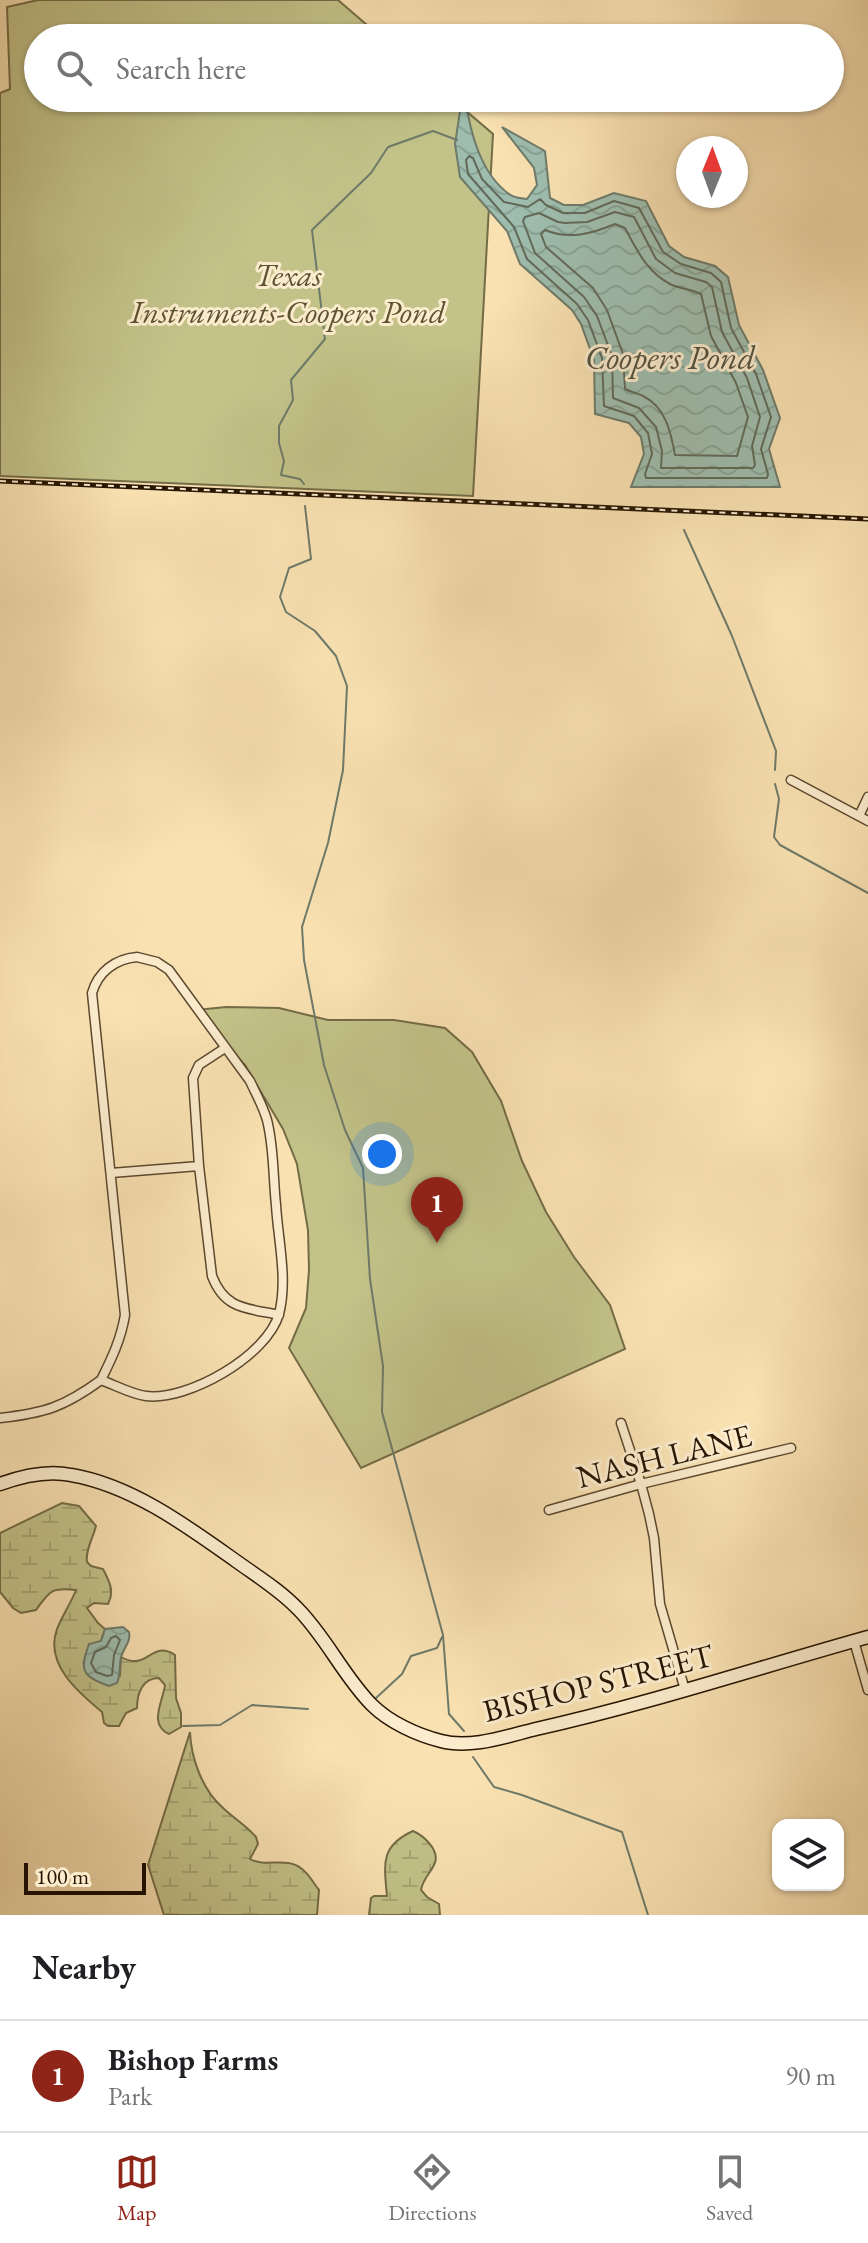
<!DOCTYPE html>
<style>
body{margin:0;font-family:"EB Garamond",serif;background:#f2f2f2;color:#202124}
.controls{position:absolute;right:24px;bottom:24px;display:grid;overflow:hidden;border-radius:16px;box-shadow:0 2px 6px #0004}
.controls button{width:72px;height:72px;display:grid;place-items:center;padding:0;border:0;border-bottom:2px solid #e0e0e0;background:#fff;color:#202124;font:40px sans-serif}
.compass{position:absolute;left:676px;top:136px;width:72px;height:72px;border-radius:50%;background:#fff;box-shadow:0 2px 6px #0004;rotate:1deg}
.scale{position:absolute;left:24px;bottom:20px;width:122px;box-sizing:border-box;padding-left:8px;border:4px solid #271502;border-top:0;font-size:22px;line-height:28px;white-space:nowrap;color:#271502;-webkit-text-stroke:6px #fbeccd;paint-order:stroke}
.you{position:absolute;left:382px;top:1154px;width:28px;height:28px;margin:-20px;border:6px solid #fff;border-radius:50%;background:#1a73e8;box-shadow:0 0 0 12px #1a73e833}
.badge{display:grid;place-items:center;width:52px;height:52px;border-radius:50%;background:#8f2418;color:#fff;font-size:26px;font-weight:700}
.pin{position:absolute;translate:-50% -66px;filter:drop-shadow(0 2px 4px #0008)}
.pin::after{content:'';position:absolute;top:42px;width:28px;height:24px;background:inherit;clip-path:polygon(0 0,100% 0,50% 100%)}
.list{margin:0;padding:0;list-style:none}
h2{display:flex;justify-content:space-between;align-items:center;height:104px;margin:0;padding:0 32px;font-size:34px}
h2 small{font-size:26px;font-weight:400;color:#757577}
.list li{display:grid;grid-template-columns:52px 1fr auto;gap:24px;align-items:center;box-sizing:border-box;height:112px;padding:0 32px;border-top:2px solid #e0e0e0}
.list b{display:block;font-size:30px;white-space:nowrap}
.list p{margin:0;font-size:26px;white-space:nowrap;color:#757577}
.list em{font-size:26px;font-style:normal;color:#757577}
.icon{flex:none;width:44px;height:44px;fill:none;stroke:currentColor;stroke-width:2;stroke-linecap:round;stroke-linejoin:round}
.map{position:relative;flex:none;width:868px;height:1915px;overflow:hidden}
.search{position:absolute;background:#fff;box-shadow:0 2px 6px #0004;left:24px;right:24px;top:24px;height:88px;display:flex;align-items:center;gap:20px;box-sizing:border-box;padding:0 28px;border-radius:44px;color:#757577;font-size:30px}
.sheet{height:216px;background:#fff}
nav{display:flex;justify-content:space-around;align-items:center;box-sizing:border-box;height:112px;border-top:2px solid #e0e0e0;background:#fff;font-size:22px;color:#757577}
nav a{display:grid;justify-items:center;gap:4px}
nav .on{color:#8f2418}
.map>svg:first-child{display:block}
.wetland{fill:url(#wetland-marsh);stroke:#746c46;stroke-width:2}
.green{fill:#c2c289;stroke:#746c46;stroke-width:2}
.water{fill:url(#water-waves);stroke:#6e7a69;stroke-width:2}
.lines{fill:none;stroke-linecap:round;stroke-linejoin:round}
.shore{stroke:#626958;stroke-width:2}
.stream{stroke:#6e7a69;stroke-width:2}
.street-casing{stroke:#5c482e;stroke-width:11}
.secondary-casing{stroke:#271502;stroke-width:15}
.street{stroke:#fbeccd;stroke-width:8}
.secondary{stroke:#fbeccd;stroke-width:12}
.rail-casing{stroke:#271502;stroke-width:5}
.rail{stroke:#fbeccd;stroke-width:2;stroke-dasharray:6;stroke-linecap:butt}
.labels{text-anchor:middle;dominant-baseline:central;stroke-width:6;stroke-linejoin:round;paint-order:stroke}
.park-label{font-size:32px;font-style:italic;fill:#5d5231;stroke:#fbeccd}
.street-label{font-size:32px;fill:#271502;stroke:#fbeccd}
.water-label{font-size:34px;font-style:italic;fill:#51503e;stroke:#fbeccd}
</style>
<div class="map">
<svg width="868" height="1915" viewBox="0 0 868 1915">
<defs>
<pattern id="wetland-marsh" width="20" height="14" patternUnits="userSpaceOnUse" patternTransform="scale(2)"><rect width="20" height="14" fill="#c2c289"/><path d="M1 5h8M5 5V1M11 12h8M15 12V8" fill="none" stroke="#a7a675"/></pattern>
<pattern id="water-waves" width="16" height="10" patternUnits="userSpaceOnUse" patternTransform="scale(2)"><rect width="16" height="10" fill="#9ebdae"/><path d="M0 5q4-4 8 0t8 0" fill="none" stroke="#88a294"/></pattern>
</defs>
<rect width="100%" height="100%" fill="#f9e1b2"/>
<filter id="stains"><feTurbulence type="fractalNoise" baseFrequency=".0025" numOctaves="4"/><feColorMatrix values="0 0 0 0 .2 0 0 0 0 .09 0 0 0 0 .02 0 0 0 .5 -.17"/></filter>
<radialGradient id="worn" r=".72"><stop offset=".6" stop-color="#630" stop-opacity="0"/><stop offset="1" stop-color="#630" stop-opacity=".3"/></radialGradient>
<path class="wetland" d="M62 1503 79 1506 96 1526C93 1538 85 1551 87 1562L91 1566 103 1569C109 1581 115 1591 108 1604L94 1603 87 1608 98 1623 105 1629 101 1641 120 1674 121 1657C148 1672 151 1639 175 1655L176 1698 181 1713V1727L169 1734C148 1725 163 1701 165 1685L159 1678C142 1678 137 1694 137 1708L126 1713 119 1726H108L104 1723 102 1712C79 1693 44 1664 57 1629 62 1616 71 1603 76 1590 51 1587 50 1591 36 1610L21 1613 13 1608 0 1592V1533Z
M190 1732C191 1758 202 1789 222 1807 233 1818 246 1825 256 1837L258 1844 250 1859C266 1868 287 1856 302 1869 309 1874 314 1884 319 1890L317 1915H164L148 1865Z
M413 1831C420 1834 424 1837 429 1843 447 1864 424 1871 421 1890L427 1897 439 1904 440 1915H369L371 1898 374 1896H387C384 1864 380 1846 413 1831Z"/>
<path class="green" d="M38 0H338L382 38H38V98H451L493 134 473 496 0 476V93L10 89 7 7Z
M226 1007 279 1008 328 1020H394L445 1028 472 1052 501 1101 522 1161 546 1212 574 1257 610 1305 625 1349 361 1468 289 1348 306 1308 309 1270 308 1230 297 1164 283 1129 245 1065 196 1010Z"/>
<path class="water" d="M462 98H465C470 131 480 173 509 194 513 198 521 198 527 199L537 185 534 168 502 127 545 151 550 198 564 205H583L614 193 646 201 669 246 684 257 715 266 728 277 739 325 763 370 780 418 769 449 780 487H631L644 454 641 437 629 423 595 414 594 360 581 324 572 310 520 264 507 231 460 177 455 144Z
M123 1627 129 1632C131 1642 124 1647 121 1657 119 1666 121 1674 117 1683L109 1686C82 1676 79 1671 89 1644L101 1641 105 1629Z"/>
<g class="lines">
<path class="shore" d="M469 156 473 158 482 179 504 202 528 207 540 199 546 205 563 213H585L614 201 639 208 663 252 681 264 711 273 721 282 731 328 756 374 771 417 761 449 768 474 767 478H646L645 474 652 454 648 433 634 416 604 406 602 358 588 320 577 304 527 259 514 227 468 174 466 160Z
M615 212 634 217 656 259 675 273 706 282 712 287 722 332 747 378 760 417 752 446 755 465 753 468H661L662 451 656 427 639 408 613 398 612 356 597 316 584 297 535 253 523 221 525 217 539 213 558 222 565 223 587 222Z
M615 224 625 228C637 250 646 271 670 284 680 289 691 289 701 294L711 336 736 383 748 417 737 456 675 455C671 433 666 407 643 396 637 393 631 392 625 389L623 354 607 310 593 288 546 247 541 234 545 230C569 240 591 234 615 224Z
M116 1636 120 1640 114 1655 112 1675 107 1676 96 1672 91 1663 95 1652 106 1647 111 1638Z"/>
<path class="stream" d="M304 484 300 479 281 475 284 461 279 443V426L293 400 291 380 325 339 312 230 371 173 388 147 433 131 457 140
M305 506 311 559 289 568 280 597 286 612 315 631 336 656 347 686 343 770 328 843 302 927 304 960 324 1065 345 1130 363 1168 370 1279 383 1366 382 1412 443 1635 449 1714 464 1731
M684 530 732 636 776 751 775 770
M775 784 779 799 774 837 780 845 868 893
M376 1698 402 1674 411 1656 437 1648 442 1637
M183 1726 220 1725 252 1705 308 1709
M473 1757 494 1787 522 1795 622 1832 648 1915"/>
<g class="street-casing">
<path id="street" d="M791 780 868 821
M859 816 868 797
M137 957 157 962 169 970 250 1081C256 1094 263 1106 267 1120 274 1147 273 1177 276 1205 278 1240 288 1279 279 1314 267 1356 188 1401 146 1396 131 1394 115 1385 101 1380 112 1358 121 1339 125 1315L92 993C98 972 115 959 137 957Z
M225 1048 199 1065 193 1078 199 1166 212 1276C225 1310 247 1308 279 1315
M111 1173 199 1166
M0 1418C45 1413 64 1407 101 1380
M621 1423 641 1484 649 1514 654 1538 660 1604 685 1690
M549 1510 641 1484 791 1448
M854 1641 868 1690"/>
</g>
<g class="secondary-casing">
<path id="secondary" d="M0 1484C22 1476 48 1470 71 1475 131 1485 187 1526 236 1561 257 1576 280 1590 298 1609 326 1637 344 1677 372 1705 389 1722 417 1735 441 1741 471 1749 507 1736 536 1729 648 1704 757 1668 868 1637"/>
</g>
<use href="#street" class="street"/>
<use href="#secondary" class="secondary"/>
<g class="rail-casing">
<path id="rail" d="M0 481 868 519"/>
</g>
<use href="#rail" class="rail"/>
</g>
<g class="labels">
<g class="park-label">
<text x="288" y="275">Texas<tspan x="288" dy="37">Instruments-Coopers Pond</tspan></text>
</g>
<g class="street-label">
<text transform="translate(664 1456) rotate(-14)">NASH LANE</text>
<text transform="translate(598 1683) rotate(-14)">BISHOP STREET</text>
</g>
<g class="water-label">
<text x="670" y="357">Coopers Pond</text>
</g>
</g>
<rect width="100%" height="100%" filter="url(#stains)"/>
<rect width="100%" height="100%" fill="url(#worn)"/>
</svg>
<div class="controls">
<button><svg class="icon" aria-label="layers" viewBox="0 0 24 24"><path d="M12 4l9 5-9 5-9-5zM3 14l9 5 9-5"/></svg></button>
</div>
<svg class="compass" viewBox="-18 -18 36 36"><path d="M0-13l5 13h-10z" fill="#e53935"/><path d="M0 13l5-13h-10z" fill="#757577"/></svg>
<div class="scale">100 m</div>
<div class="you"></div>
<div class="pin badge" style="left:437px;top:1243px">1</div>
<div class="search"><svg class="icon" aria-label="search" viewBox="0 0 24 24"><circle cx="10" cy="10" r="6"/><path d="M15 15l6 6"/></svg>Search here</div>
</div>
<section class="sheet">
<h2>Nearby<small></small></h2>
<ul class="list">
<li><span class="badge">1</span><div><b>Bishop Farms</b><p>Park</p></div><em>90 m</em></li>
</ul>
</section>
<nav>
<a class="on"><svg class="icon" aria-label="map" viewBox="0 0 24 24"><path d="M3 6l6-2 6 2 6-2v14l-6 2-6-2-6 2zM9 4v14M15 6v14"/></svg>Map</a>
<a><svg class="icon" aria-label="directions" viewBox="0 0 24 24"><path d="M12 3l9 9-9 9-9-9zM9 14v-3h6M13 9l2 2-2 2"/></svg>Directions</a>
<a><svg class="icon" aria-label="saved" viewBox="0 0 24 24"><path d="M7 4h10v16l-5-4-5 4z"/></svg>Saved</a>
</nav>
